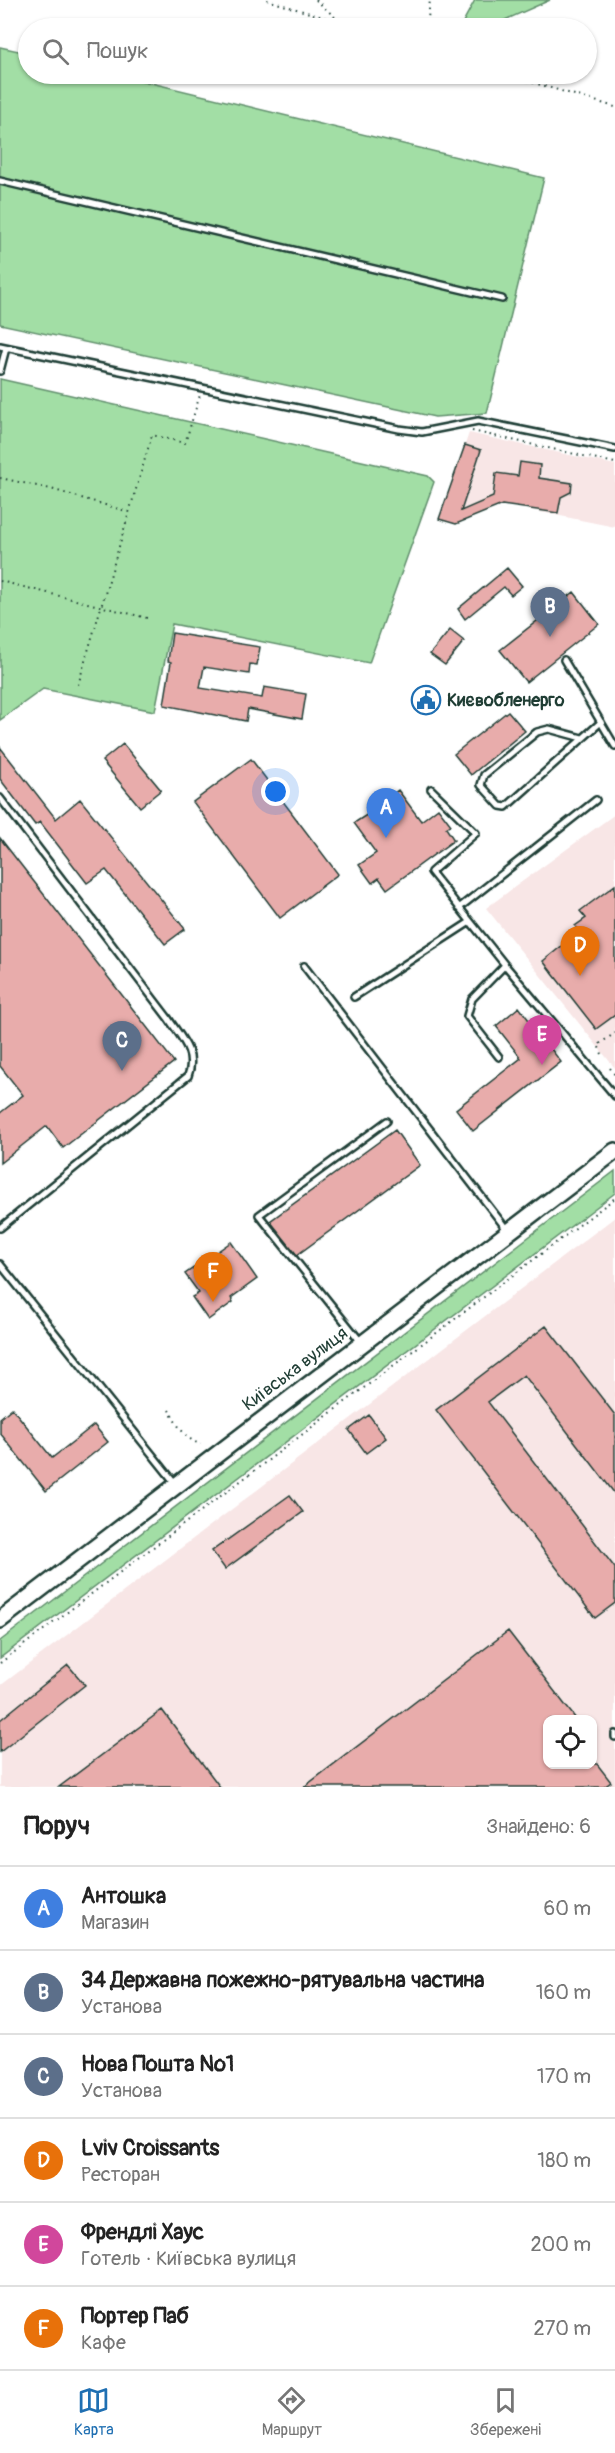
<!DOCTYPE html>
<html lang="uk">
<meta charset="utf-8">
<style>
body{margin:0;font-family:Pangolin,sans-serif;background:#f2f2f2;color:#222}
.controls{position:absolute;right:18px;bottom:18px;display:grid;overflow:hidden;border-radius:12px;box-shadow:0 2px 4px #0004}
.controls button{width:54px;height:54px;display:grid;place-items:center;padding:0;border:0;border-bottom:2px solid #e0e0e0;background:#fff;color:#222;font:30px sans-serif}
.you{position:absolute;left:276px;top:792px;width:21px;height:21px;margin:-15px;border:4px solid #fff;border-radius:50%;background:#1a73e8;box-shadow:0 0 0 9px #1a73e833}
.badge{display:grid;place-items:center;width:39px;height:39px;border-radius:50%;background:#1f6fb2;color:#fff;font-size:20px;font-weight:700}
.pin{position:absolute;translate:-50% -50px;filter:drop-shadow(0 2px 3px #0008)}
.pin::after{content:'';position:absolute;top:32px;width:21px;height:18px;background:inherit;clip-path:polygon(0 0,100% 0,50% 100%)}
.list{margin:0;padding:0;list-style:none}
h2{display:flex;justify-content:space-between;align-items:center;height:78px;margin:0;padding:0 24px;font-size:26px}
h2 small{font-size:20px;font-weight:400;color:#767676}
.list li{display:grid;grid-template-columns:39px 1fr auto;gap:18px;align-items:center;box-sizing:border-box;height:84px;padding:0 24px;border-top:2px solid #e0e0e0}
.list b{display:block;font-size:22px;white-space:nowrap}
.list p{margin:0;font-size:20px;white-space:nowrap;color:#767676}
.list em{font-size:20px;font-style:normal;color:#767676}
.icon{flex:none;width:33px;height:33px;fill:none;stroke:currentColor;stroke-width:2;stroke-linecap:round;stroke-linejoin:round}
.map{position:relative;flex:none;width:615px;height:1787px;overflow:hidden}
.search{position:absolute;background:#fff;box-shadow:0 2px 4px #0004;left:18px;right:18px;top:18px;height:66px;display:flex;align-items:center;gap:15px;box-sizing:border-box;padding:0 21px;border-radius:33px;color:#767676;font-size:22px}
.sheet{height:582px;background:#fff}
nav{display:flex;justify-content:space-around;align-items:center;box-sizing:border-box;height:84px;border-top:2px solid #e0e0e0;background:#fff;font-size:16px;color:#767676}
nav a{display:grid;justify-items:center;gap:3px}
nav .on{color:#1f6fb2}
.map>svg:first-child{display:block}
.built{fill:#f8e6e6;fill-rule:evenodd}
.green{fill:#a2dea5;stroke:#608e6c;stroke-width:1.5}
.building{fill:#e8acab;stroke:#1f3d34;stroke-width:1.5}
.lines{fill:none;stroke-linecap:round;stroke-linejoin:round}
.lane-casing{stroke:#1f3d34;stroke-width:10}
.secondary-casing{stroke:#1f3d34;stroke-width:20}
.path{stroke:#1f3d34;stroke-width:2;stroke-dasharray:1.5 4.5;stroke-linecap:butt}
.lane{stroke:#fff;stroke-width:5}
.secondary{stroke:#fff;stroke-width:15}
.labels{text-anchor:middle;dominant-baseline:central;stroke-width:5;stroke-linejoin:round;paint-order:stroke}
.poi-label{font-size:18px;font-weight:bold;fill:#1f3d34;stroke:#fff;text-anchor:start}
.street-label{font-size:18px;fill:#1f3d34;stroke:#fff}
</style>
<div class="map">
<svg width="615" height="1787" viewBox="0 0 615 1787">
<rect width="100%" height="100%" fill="#fff"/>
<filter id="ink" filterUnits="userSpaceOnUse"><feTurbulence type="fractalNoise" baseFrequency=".0167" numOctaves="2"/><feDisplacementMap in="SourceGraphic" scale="12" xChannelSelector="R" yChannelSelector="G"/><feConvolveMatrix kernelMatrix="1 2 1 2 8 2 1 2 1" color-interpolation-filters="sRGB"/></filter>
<g filter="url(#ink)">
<path class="built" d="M469 433 615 465V527L501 504 456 524 439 519Z
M615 814V1068L486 908Z
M615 1217V1787H0V1686ZM548 1720H592V1764H548Z"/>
<path class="green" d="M475 0H550L487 28H462V24Z
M0 47 28 53V74H114L544 178 487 413 435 417 0 324Z
M0 379 428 476 434 482 369 663 172 624 155 711 43 689 0 720Z
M615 1171V1193L0 1658V1641Z"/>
<path class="building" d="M465 445 481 450 461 511 493 497 496 473 518 476 520 462 540 465 539 478 572 483 571 492 561 497 558 513 502 505 456 524 439 519Z
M507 568 522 586 511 595 504 587 465 619 458 609Z
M574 592 599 624 526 682 500 650Z
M450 630 464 641 445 665 430 654Z
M172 633 260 647 257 665 250 664 249 674 204 667 200 688 262 698 264 687 306 694 302 719 248 709 246 721 164 705 171 662 168 661Z
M508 711 525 731 471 775 454 754Z
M123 744 161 790 140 807 102 761Z
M0 747 56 819 80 799 185 929 165 944 106 870 87 883 40 822 35 825 0 779Z
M251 759 338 874 280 918 193 802Z
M398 790 421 821 438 808 451 825 446 828 454 840 387 889 379 878 372 883 359 865 376 853 354 823 368 814 376 824 395 810 387 799Z
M0 838 174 1062 63 1148 47 1126 0 1163V1113L23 1095 0 1066Z
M615 885V1015L596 1029 543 961 579 932 575 926 586 918 580 911Z
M519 1007 561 1062 473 1131 456 1109 521 1058 496 1026Z
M395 1130 420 1165 297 1255 270 1221Z
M231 1242 257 1279 231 1298 233 1302 208 1320 192 1297 199 1293 185 1274Z
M546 1326 615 1415V1494L524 1375 488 1402 615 1568V1603L595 1618 436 1410Z
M12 1408 52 1458 94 1425 108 1442 46 1491 0 1433V1418Z
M369 1415 386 1438 366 1453 349 1430Z
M290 1495 303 1512 225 1569 212 1551Z
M508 1631 576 1719H548V1764H597L611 1782 604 1787H304Z
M68 1665 85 1685 0 1752V1720Z
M162 1710 220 1787H59Z"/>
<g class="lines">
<g class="lane-casing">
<path id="lane" d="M0 181 502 299
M0 346 399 429 422 432 478 421 615 449
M0 371 6 348
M564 660 615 746
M582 738 549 729 537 732 484 775 481 785 500 806 506 807 601 722
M431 789 476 833 431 872 505 965 615 1096
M0 798 168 1018C181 1038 197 1052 188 1076L0 1228
M459 908 596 800
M304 966 508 1231
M354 997 470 922
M499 1057 467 1016 472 999 505 965
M0 1264 175 1483
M361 1342 259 1215 387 1121
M615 1734V1737"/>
</g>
<g class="secondary-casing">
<path id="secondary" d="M0 1620 615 1151"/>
</g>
<path class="path" d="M267 0 339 22
M316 0 338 20
M427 28 430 0
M504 74 615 107
M472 431 615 463
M0 478 51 489 129 512
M0 581 151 619
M78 685 152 435 185 443 200 395
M602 1054 598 1045 615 1033
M610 1068 615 1075
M169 1410C176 1423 186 1441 201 1444
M0 1663 615 1198"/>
<use href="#lane" class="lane"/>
<use href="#secondary" class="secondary"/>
</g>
</g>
<defs>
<g id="civic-ring" transform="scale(1.5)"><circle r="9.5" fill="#fff" stroke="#1f6fb2" stroke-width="1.5"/><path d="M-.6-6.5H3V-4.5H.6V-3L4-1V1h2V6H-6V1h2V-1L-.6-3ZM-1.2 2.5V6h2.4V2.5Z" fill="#1f6fb2"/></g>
</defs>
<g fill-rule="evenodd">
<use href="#civic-ring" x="426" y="700"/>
</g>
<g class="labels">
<g class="poi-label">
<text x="447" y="700">Києвобленерго</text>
</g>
<g class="street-label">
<text transform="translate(295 1369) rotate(-37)">Київська вулиця</text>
</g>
</g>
</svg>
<div class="controls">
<button><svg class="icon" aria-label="locate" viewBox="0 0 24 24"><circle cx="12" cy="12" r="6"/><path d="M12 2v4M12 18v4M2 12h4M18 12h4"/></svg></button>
</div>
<div class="you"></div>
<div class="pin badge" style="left:386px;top:838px;background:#3f7fe0">A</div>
<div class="pin badge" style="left:550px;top:637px;background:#5c6f8a">B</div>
<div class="pin badge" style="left:122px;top:1071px;background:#5c6f8a">C</div>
<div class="pin badge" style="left:580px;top:976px;background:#e8710a">D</div>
<div class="pin badge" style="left:542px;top:1065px;background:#d1479c">E</div>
<div class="pin badge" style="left:213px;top:1302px;background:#e8710a">F</div>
<div class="search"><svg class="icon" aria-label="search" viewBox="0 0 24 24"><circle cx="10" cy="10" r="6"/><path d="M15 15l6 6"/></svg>Пошук</div>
</div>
<section class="sheet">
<h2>Поруч<small>Знайдено: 6</small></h2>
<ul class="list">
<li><span class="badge" style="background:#3f7fe0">A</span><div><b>Антошка</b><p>Магазин</p></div><em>60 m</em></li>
<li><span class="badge" style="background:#5c6f8a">B</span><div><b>34 Державна пожежно-рятувальна частина</b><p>Установа</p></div><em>160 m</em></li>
<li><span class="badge" style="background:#5c6f8a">C</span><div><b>Нова Пошта №1</b><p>Установа</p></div><em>170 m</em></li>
<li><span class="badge" style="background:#e8710a">D</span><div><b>Lviv Croissants</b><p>Ресторан</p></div><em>180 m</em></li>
<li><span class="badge" style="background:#d1479c">E</span><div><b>Френдлі Хаус</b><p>Готель · Київська вулиця</p></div><em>200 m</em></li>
<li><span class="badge" style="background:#e8710a">F</span><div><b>Портер Паб</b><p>Кафе</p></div><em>270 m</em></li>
</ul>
</section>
<nav>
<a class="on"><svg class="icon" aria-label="map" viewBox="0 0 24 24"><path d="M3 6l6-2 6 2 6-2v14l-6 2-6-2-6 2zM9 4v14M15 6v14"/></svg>Карта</a>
<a><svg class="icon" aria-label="directions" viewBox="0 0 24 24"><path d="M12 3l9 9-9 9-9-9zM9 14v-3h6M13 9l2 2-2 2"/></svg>Маршрут</a>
<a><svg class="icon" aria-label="saved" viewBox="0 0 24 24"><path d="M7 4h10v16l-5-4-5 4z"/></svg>Збережені</a>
</nav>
